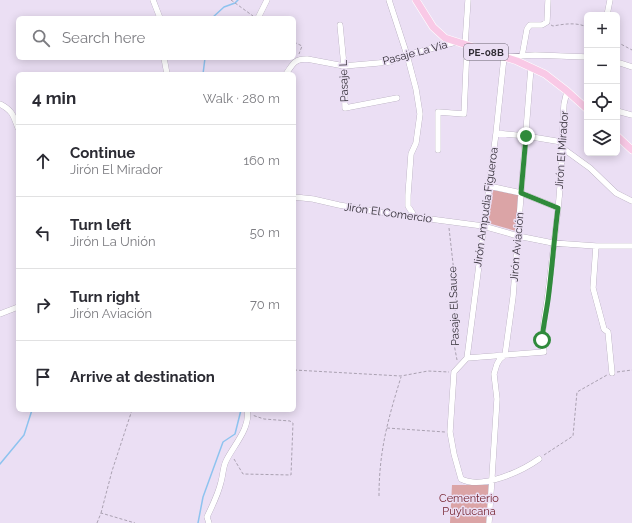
<!DOCTYPE html>
<meta charset="utf-8">
<style>
body{margin:0;font-family:Raleway,sans-serif;background:#f7f7f7;color:#2b2b33}
.controls{position:absolute;right:12px;top:12px;display:grid;overflow:hidden;border-radius:6px;box-shadow:0 2px 10px #0003}
.controls button{width:36px;height:36px;display:grid;place-items:center;padding:0;border:0;border-bottom:1px solid #e1e1e2;background:#fff;color:#2b2b33;font:20px sans-serif}
.stop{position:absolute;width:12px;height:12px;margin:-9px;border:3px solid #2f8a3b;border-radius:50%;background:#fff}
.stop.end{background:#2f8a3b;border-color:#fff;box-shadow:0 1px 4px #0008}
.list{margin:0;padding:0;list-style:none}
h2{display:flex;justify-content:space-between;align-items:center;height:52px;margin:0;padding:0 16px;font-size:17px}
h2 small{font-size:13px;font-weight:400;color:#7c7c81}
.list li{display:grid;grid-template-columns:26px 1fr auto;gap:12px;align-items:center;box-sizing:border-box;height:72px;padding:0 16px;border-top:1px solid #e1e1e2}
.list b{display:block;font-size:15px;white-space:nowrap}
.list p{margin:0;font-size:13px;white-space:nowrap;color:#7c7c81}
.list em{font-size:13px;font-style:normal;color:#7c7c81}
.icon{flex:none;width:22px;height:22px;fill:none;stroke:currentColor;stroke-width:2;stroke-linecap:round;stroke-linejoin:round}
.map{position:relative;flex:none;width:632px;height:523px;overflow:hidden}
.search{position:absolute;background:#fff;box-shadow:0 2px 10px #0003;left:16px;top:16px;width:280px;height:44px;display:flex;align-items:center;gap:10px;box-sizing:border-box;padding:0 14px;border-radius:6px;color:#7c7c81;font-size:15px}
.panel{position:absolute;background:#fff;box-shadow:0 2px 10px #0003;left:16px;top:72px;width:280px;height:340px;border-radius:6px}
.map>svg:first-child{display:block}
.green{fill:#dba4a6}
.lines{fill:none;stroke-linecap:round;stroke-linejoin:round}
.stream{stroke:#8ec3ef;stroke-width:1.5}
.minor-casing{stroke:#a99eb2;stroke-width:6}
.major-casing{stroke:#fff;stroke-width:8}
.path{stroke:#aaa1b1;stroke-width:1;stroke-dasharray:3 2;stroke-linecap:butt}
.minor{stroke:#fff;stroke-width:5.5}
.major{stroke:#f9c9e6;stroke-width:7}
.route{stroke:#2f8a3b;stroke-width:5}
.labels{text-anchor:middle;dominant-baseline:central;stroke-width:3;stroke-linejoin:round;paint-order:stroke}
.shield{fill:#ebdff4;stroke:#69626e;stroke-width:1}
.shield-label{font-size:10px;font-weight:bold;fill:#312d35}
.street-label{font-size:11px;fill:#312d35;stroke:#ebdff4}
.park-label{font-size:11px;fill:#762430;stroke:#ebdff4}
</style>
<div class="map">
<svg width="632" height="523" viewBox="0 0 632 523">
<rect width="100%" height="100%" fill="#ebdff4"/>
<path class="green" d="M493 190 518 195 516 231 488 223Z
M452 485H489L487 523H450Z"/>
<g class="lines">
<path class="stream" d="M212 18 224 7 235 3 238 0
M203 74 205 58
M0 464 24 435 32 410
M198 523 203 497 223 442 235 434 241 410"/>
<g class="minor-casing">
<path id="minor" d="M153 0 160 18
M389 0 407 55 416 89 420 114 416 143 411 154 408 195V206L415 217
M607 15 610 0
M258 18 267 0
M340 25 344 66 345 108 397 98
M465 45 468 0
M522 56 527 29 530 25H542L547 22 548 0
M164 58 167 74
M617 62 632 67
M286 74C293 64 294 59 307 59L344 66 390 62 407 55 456 42
M0 104C13 111 13 115 18 128
M617 111 632 115
M496 133 526 136 562 142
M561 147 590 168 616 193 632 201
M438 150V112L464 114 467 46
M489 186 521 193 558 208
M294 197 313 199 339 205 385 213 483 226 518 236 553 243 596 246H632
M596 246 593 288 604 329 608 332 612 373
M0 314 18 307
M467 358 496 133 504 57 535 55 587 57
M467 358 544 352C540 329 547 308 549 285 552 260 555 234 558 209 562 174 562 139 564 104L567 91
M467 358 454 372 450 432 454 454 461 479C482 490 522 471 539 459
M209 523 207 517C212 506 218 495 221 482 223 475 223 467 226 461 233 446 251 428 247 410
M489 523 497 399 494 374 497 364 500 359 505 355 513 297 531 67"/>
</g>
<g class="major-casing">
<path id="major" d="M416 0 433 27 445 38 517 61 545 74 567 91 587 109
M617 136 632 150"/>
</g>
<path class="path" d="M231 0 253 16
M551 25 553 26C564 24 576 22 587 27
M294 42 302 46 299 54
M617 42 632 50
M449 228 456 290 454 344 457 360
M294 370 401 376 428 371 449 372
M617 372 632 370
M387 428 445 432
M544 455 573 436 577 392 607 375
M234 459 243 474 291 475 293 423 290 421 264 419 252 415
M379 496C379 451 388 419 401 377
M101 513 112 471 132 410
M97 523 101 513 135 523"/>
<use href="#minor" class="minor"/>
<use href="#major" class="major"/>
</g>
<g class="lines">
<path class="route" d="M526 136 521 193 558 208C554 239 552 270 548 300 546 314 543 327 542 340"/>
</g>
<g class="labels">
<rect class="shield" x="464" y="44" width="44" height="16" rx="3"/>
<g class="shield-label">
<text x="486" y="52">PE-08B</text>
</g>
<g class="street-label">
<text transform="translate(415 53) rotate(-15)">Pasaje La Vía</text>
<text transform="translate(344 81) rotate(-92)">Pasaje L</text>
<text transform="translate(562 150) rotate(-86)">Jirón El Mirador</text>
<text transform="translate(486 207) rotate(-82)">Jirón Ampudia Figueroa</text>
<text transform="translate(388 213) rotate(8)">Jirón El Comercio</text>
<text transform="translate(517 247) rotate(-85)">Jirón Aviación</text>
<text transform="translate(454 306) rotate(-92)">Pasaje El Sauce</text>
</g>
<g class="park-label">
<text x="469" y="498">Cementerio<tspan x="469" dy="13">Puylucana</tspan></text>
</g>
</g>
</svg>
<div class="controls">
<button>+</button>
<button>−</button>
<button><svg class="icon" aria-label="locate" viewBox="0 0 24 24"><circle cx="12" cy="12" r="6"/><path d="M12 2v4M12 18v4M2 12h4M18 12h4"/></svg></button>
<button><svg class="icon" aria-label="layers" viewBox="0 0 24 24"><path d="M12 4l9 5-9 5-9-5zM3 14l9 5 9-5"/></svg></button>
</div>
<div class="stop" style="left:542px;top:340px"></div>
<div class="stop end" style="left:526px;top:136px"></div>
<div class="search"><svg class="icon" aria-label="search" viewBox="0 0 24 24"><circle cx="10" cy="10" r="6"/><path d="M15 15l6 6"/></svg>Search here</div>
<section class="panel">
<h2>4 min<small>Walk · 280 m</small></h2>
<ul class="list">
<li><svg class="icon" aria-label="ahead" viewBox="0 0 24 24"><path d="M12 20V5M6 11l6-6 6 6"/></svg><div><b>Continue</b><p>Jirón El Mirador</p></div><em>160 m</em></li>
<li><svg class="icon" aria-label="left" viewBox="0 0 24 24"><path d="M17 20v-9H6M10 6l-5 5 5 5"/></svg><div><b>Turn left</b><p>Jirón La Unión</p></div><em>50 m</em></li>
<li><svg class="icon" aria-label="right" viewBox="0 0 24 24"><path d="M7 20v-9h11M14 6l5 5-5 5"/></svg><div><b>Turn right</b><p>Jirón Aviación</p></div><em>70 m</em></li>
<li><svg class="icon" aria-label="arrive" viewBox="0 0 24 24"><path d="M6 21V4h12l-3 4 3 4H6"/></svg><div><b>Arrive at destination</b></div></li>
</ul>
</section>
</div>
